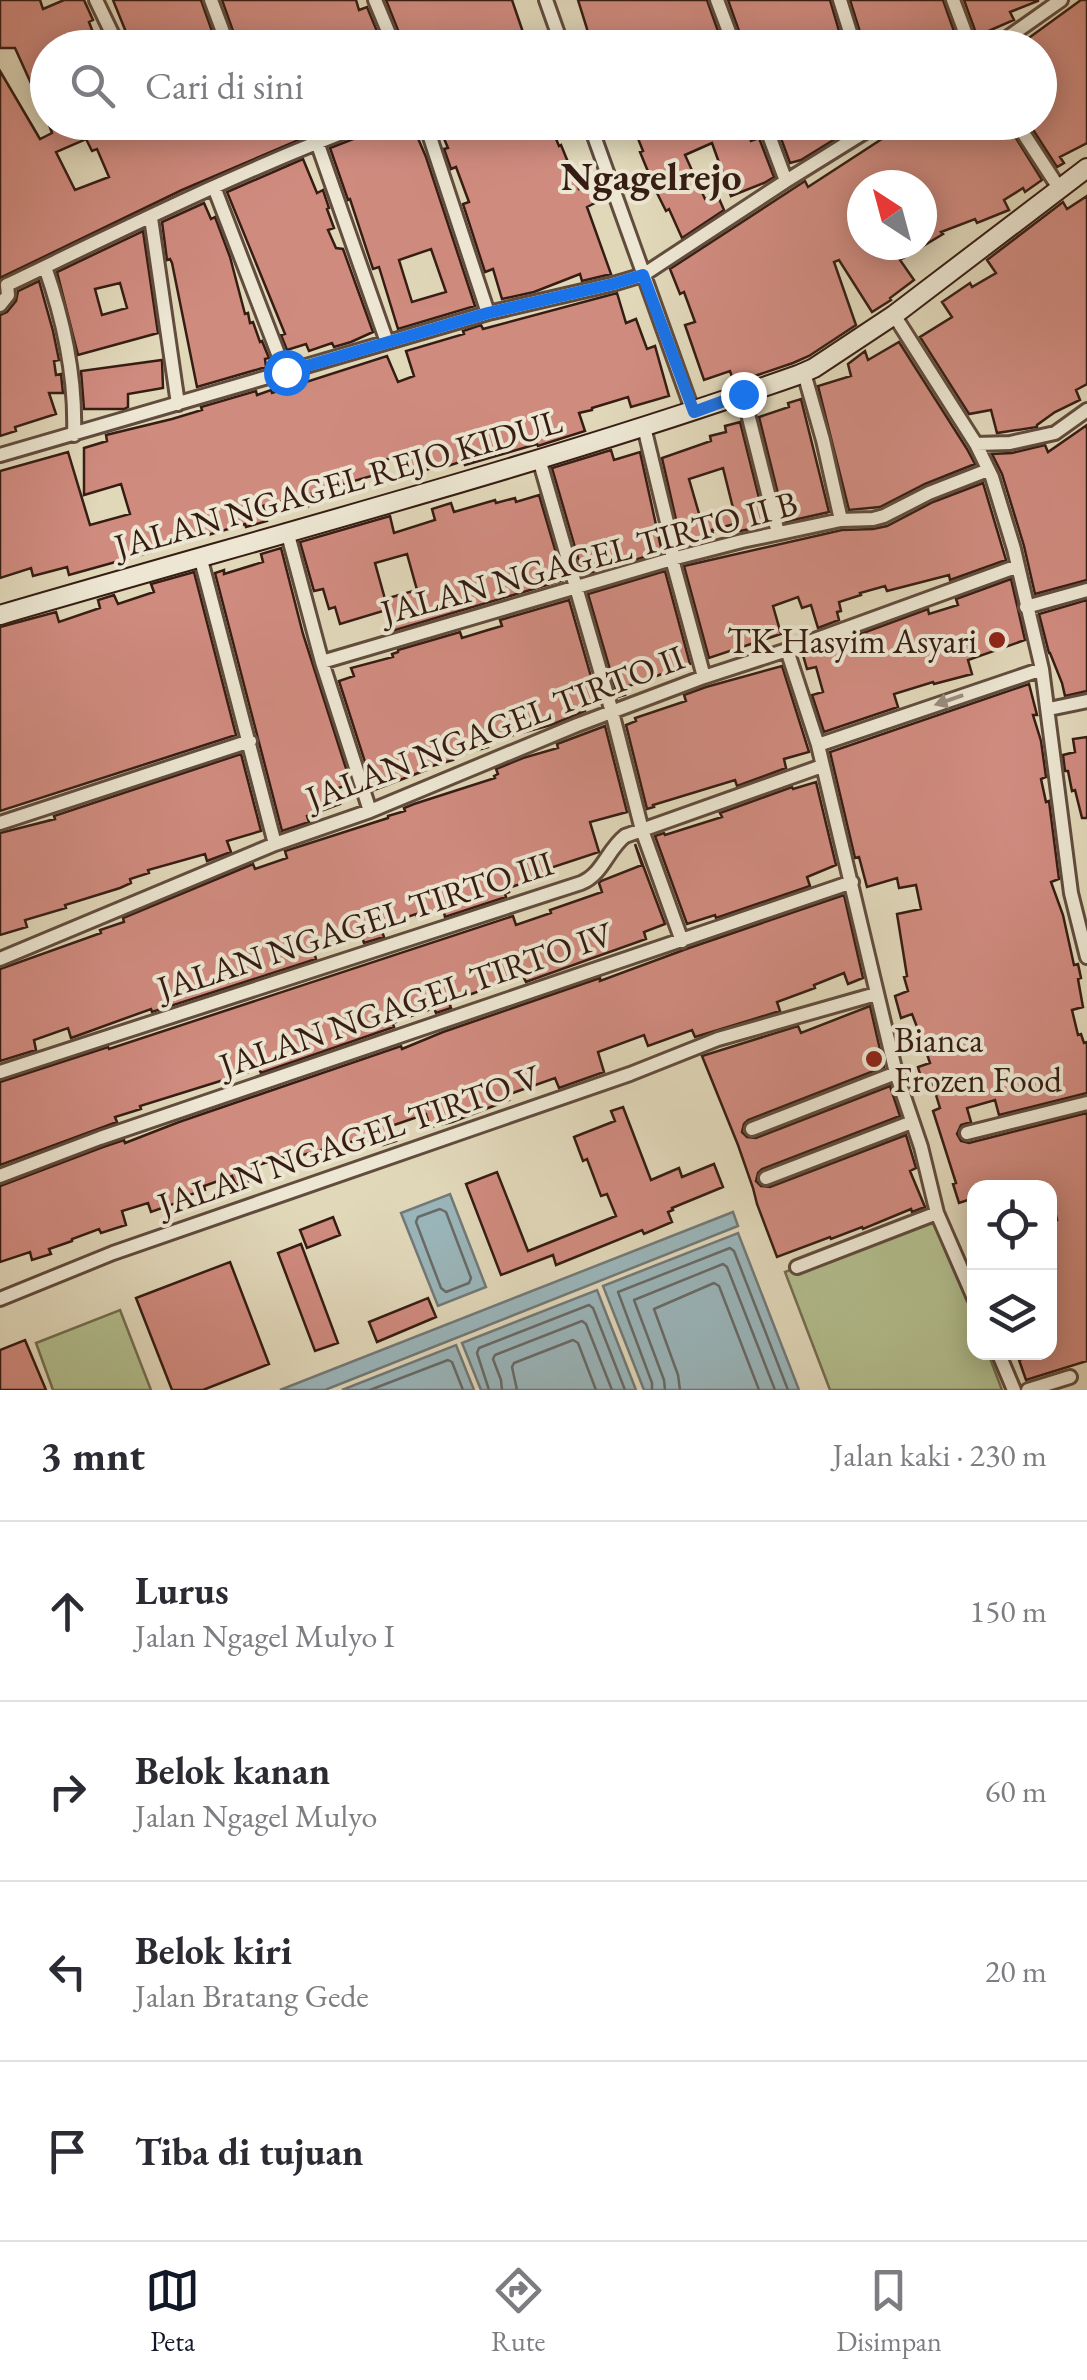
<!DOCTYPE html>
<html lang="id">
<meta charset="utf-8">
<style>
body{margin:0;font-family:"EB Garamond",serif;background:#f7f7f7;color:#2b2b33}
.controls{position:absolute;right:30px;bottom:30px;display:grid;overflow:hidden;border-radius:20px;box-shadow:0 5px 25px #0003}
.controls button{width:90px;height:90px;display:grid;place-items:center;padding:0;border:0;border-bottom:2px solid #e1e1e2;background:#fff;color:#2b2b33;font:50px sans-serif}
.compass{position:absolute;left:847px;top:170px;width:90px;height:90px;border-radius:50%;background:#fff;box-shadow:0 5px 25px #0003;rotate:324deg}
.stop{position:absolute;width:30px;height:30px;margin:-22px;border:8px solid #1a73e8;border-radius:50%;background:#fff}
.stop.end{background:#1a73e8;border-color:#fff;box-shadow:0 2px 10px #0008}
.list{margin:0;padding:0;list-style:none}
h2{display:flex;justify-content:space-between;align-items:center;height:130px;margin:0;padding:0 40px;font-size:42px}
h2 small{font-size:32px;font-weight:400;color:#7c7c81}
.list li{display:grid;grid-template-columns:65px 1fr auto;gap:30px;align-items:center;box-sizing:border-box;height:180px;padding:0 40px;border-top:2px solid #e1e1e2}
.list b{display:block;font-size:38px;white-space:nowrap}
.list p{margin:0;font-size:32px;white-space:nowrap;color:#7c7c81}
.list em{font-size:32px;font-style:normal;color:#7c7c81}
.icon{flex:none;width:55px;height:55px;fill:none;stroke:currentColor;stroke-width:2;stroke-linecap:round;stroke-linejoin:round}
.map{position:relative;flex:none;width:1087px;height:1390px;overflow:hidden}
.search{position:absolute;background:#fff;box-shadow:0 5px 25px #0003;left:30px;right:30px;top:30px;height:110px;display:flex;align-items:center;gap:25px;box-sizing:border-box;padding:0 35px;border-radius:55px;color:#7c7c81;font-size:38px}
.sheet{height:850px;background:#fff}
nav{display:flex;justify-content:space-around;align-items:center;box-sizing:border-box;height:140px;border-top:2px solid #e1e1e2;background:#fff;font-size:28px;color:#7c7c81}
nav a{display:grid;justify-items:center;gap:5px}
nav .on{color:#111827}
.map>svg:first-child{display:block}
.green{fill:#b3bf8f;stroke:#746e51;stroke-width:2.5}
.water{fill:#9ab6bb;stroke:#727978;stroke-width:2.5}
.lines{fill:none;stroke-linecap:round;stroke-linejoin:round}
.shore{stroke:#686a67;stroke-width:2.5}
.building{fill:#d08b7f;stroke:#361d13;stroke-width:2.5;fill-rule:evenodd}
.minor-casing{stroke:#614c3d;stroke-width:18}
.secondary-casing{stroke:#361d13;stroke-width:22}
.minor{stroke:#ece6d2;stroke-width:12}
.secondary{stroke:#ece6d2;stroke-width:18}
.oneway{fill:#9a8c7c}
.route{stroke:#1a73e8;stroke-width:12}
.poi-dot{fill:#8f2418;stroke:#ece6d2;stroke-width:4}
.labels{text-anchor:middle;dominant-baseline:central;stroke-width:8;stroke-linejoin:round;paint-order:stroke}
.street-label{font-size:35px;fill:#361d13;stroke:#ece6d2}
.poi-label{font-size:35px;fill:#361d13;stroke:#ece6d2;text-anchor:end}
.quarter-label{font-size:40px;font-weight:bold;fill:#361d13;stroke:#ece6d2}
</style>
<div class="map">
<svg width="1087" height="1390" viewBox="0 0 1087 1390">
<rect width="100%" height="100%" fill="#e1d8ba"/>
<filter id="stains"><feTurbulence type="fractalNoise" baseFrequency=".002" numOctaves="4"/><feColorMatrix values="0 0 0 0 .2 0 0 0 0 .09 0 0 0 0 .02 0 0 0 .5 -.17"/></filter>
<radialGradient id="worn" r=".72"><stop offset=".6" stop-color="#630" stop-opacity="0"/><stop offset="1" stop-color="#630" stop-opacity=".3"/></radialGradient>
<path class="green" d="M935 1214 974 1317V1352L988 1353 1002 1390H830L785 1272Z
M120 1310 151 1390H53L36 1343Z"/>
<path class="water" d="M450 1194 486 1287 438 1306 401 1213Z
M733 1212 738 1226 325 1390H280Z
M738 1233 799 1390H644L603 1286Z
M597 1290 636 1390H481L462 1343Z
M456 1345 474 1390H342Z"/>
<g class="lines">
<path class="shore" d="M440 1209 446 1212 471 1278 469 1283 446 1292 441 1288 416 1222 418 1217Z
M370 1390 448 1360 452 1362 463 1390
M489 1390 477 1353 479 1348 589 1305 593 1308 625 1390
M502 1390 501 1380 493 1359 495 1355 582 1321 586 1324 612 1390
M517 1390 512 1367 514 1363 573 1340 578 1343 596 1390
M652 1390V1383L618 1292 730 1248 734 1251 788 1390
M665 1390 664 1380 634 1300 723 1264 727 1267 775 1390
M680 1390 678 1375 654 1309 714 1283 719 1286 759 1390"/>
</g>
<path class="building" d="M0 0H40L43 9 64 0H84L93 20 89 22 99 48H48V121L15 48H0Z
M113 0H201L218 48H129L125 38 128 37Z
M222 0H356L359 10 367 7 384 48H239Z
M386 0H512L525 38 513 43 515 48H497L493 36 464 48H405Z
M578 0H707L724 48H593Z
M728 0H830L844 48H745Z
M850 0H943L960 48H865Z
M964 0H1038V1L1010 12 1014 20 977 36Z
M1081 0H1087V143L1060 157 1064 163 1057 167 1028 122H1040V48H1015Z
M0 71 40 139 52 133 48 122H85L88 131 107 122H341L182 190 0 278ZM86 139 92 151 97 149 109 177 75 190 56 152Z
M380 122H411L426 157 475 306 398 329 379 267 373 269 350 199 348 200 330 148 374 131ZM431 249 446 292 412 302 399 260Z
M437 122H549L559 146 561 145 579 189 588 185 595 203 587 207 611 274 582 281 580 274 534 292 502 299 493 269 485 272 463 204 469 202 456 167 451 169 444 149 448 148Z
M642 122H743L751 141 759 138 774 177 764 183 731 196 712 143 685 155 705 199 717 194 724 210 682 238 669 209 666 211 656 191 640 152 643 151 633 126Z
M775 122H854L856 126 801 160 790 163Z
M908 122H972L976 129 986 122H1006L1042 180 1025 192 1023 188 1004 200 1009 210 977 223 975 219 941 232 943 234 900 260 914 280 890 298 891 300 872 312 839 260 834 262 856 325 809 356 793 363 734 383 730 371 704 380 685 325 695 322 684 292 680 294 670 269 805 181 808 187ZM862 185H922V191L932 210 922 216V245H862Z
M303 159 317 193 323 190 329 208 327 209 334 228 328 230 336 248 343 249 373 332 351 342 334 347 332 343 309 351 306 344 287 350 281 335 285 334 227 192Z
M1087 196V384L1076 390 1080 400 1055 412 1037 425V427L997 433 991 410 969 414 920 337 952 317 942 302 970 283 972 287 996 273 987 260 1063 202 1067 209Z
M204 203 211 219 215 217 230 257 245 314 248 313 250 323 253 322 260 342 262 341 269 358 265 359 266 367 197 387 172 263 170 259 167 260 162 222Z
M143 231 158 333 78 355 57 272ZM120 283 127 308 102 315 95 289Z
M39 281 53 331 59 360 54 361 56 375 61 374 63 393H49L56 414 15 427 16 431 0 436V315L7 312 16 301 18 291Z
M617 293 626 323 636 319 647 349 655 346 669 396 631 407 628 397 592 408V410L579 413 585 431 538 446 537 444 465 465 463 461 448 466 447 463 411 475 404 454 372 464 375 475 312 493 315 504 297 510 293 498 263 506 267 521 246 527 245 524 191 540 190 538 155 548V551L69 575 67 567 33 576 31 568 0 578V471L68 452 90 525 130 514 121 484 84 495V448L107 441 106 435 172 419 202 410 201 407 256 391 257 395 271 390 272 393 387 356 398 382 414 376 406 351 464 334 463 331 481 325 483 329Z
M899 342 967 449 975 464 925 484 880 507 849 510 818 386 851 376 848 364 865 351 868 360Z
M162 360 163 388 128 394V407L124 409H84L81 371Z
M801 399 829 512 785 522 759 417 789 407 788 403Z
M740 422 766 526 740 531 738 523 712 530 714 538 682 546 662 458 711 441 710 436 726 432 725 426ZM723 468 733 508 700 517 689 479Z
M1087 425V580L1035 594 1024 546 1002 474 992 454 1012 453 1045 445 1048 452Z
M611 450 614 460 640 452 662 552 583 575 552 468Z
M983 483 1006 560 950 580 949 575 887 591 885 586 860 593 861 595 839 602 841 611 837 612 839 620 818 628 811 605 802 608 798 597 773 606 781 634 709 658 684 566 842 530 873 529 887 526 933 502Z
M539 495 564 580 392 631 386 610 340 624 335 607 329 609 323 589 314 591 300 542 390 516 394 533 435 520 432 509 451 503 454 512 495 500 496 503 515 498 516 502ZM407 554 417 590 385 599 375 563Z
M281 548 303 634 351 784 335 789 340 804 307 816 309 822 282 831 215 573 224 570V574L263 562 261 554Z
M665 571 690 664 623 688 625 695 618 697 588 594Z
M194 572 236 735 0 811V627L56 612 59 622 100 608 98 600 114 595 118 604 154 592 151 584Z
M1011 579 1025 640 968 660 972 674 934 684 933 682 894 694 898 707 824 732 812 695 823 692 816 667 807 669 803 655 928 609 929 614 958 605 956 599Z
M569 600 598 701 584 705 585 711 551 725 487 742 488 747 452 757 453 760 425 768 426 770 374 790 339 681 354 676 351 668 393 657 392 654 398 652V650L460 632 462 638 488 630 502 626 500 620Z
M1087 600V691L1065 696 1062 683 1050 653H1049L1039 614Z
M782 666 809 752 784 759 786 768 737 786 735 780 653 805 654 807 647 809 626 725 636 721 635 718 686 701 684 695 706 687Z
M1029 684 1037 715H1033L1041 741 1046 777 1041 779 1046 802 1049 801 1059 879 1051 882 1063 915 1074 965 1078 964 1081 978 1078 979 1083 1007 1072 1010 1078 1035 1081 1034 1084 1043 1087 1042V1093L999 1115 995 1100 967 1108 971 1122 961 1125 957 1134 961 1141 969 1143 1087 1113V1361L1026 1380 1019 1360 1040 1352H1050V1221L1057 1220 1050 1188H974V1198L959 1203 953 1184 956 1183 933 1111 940 1108 931 1079 922 1081 918 1067 930 1063 924 1045 912 1014 901 1018 895 996 908 991 904 977 907 976 897 914 921 909 916 885 899 888 897 878 867 887 859 857 855 858 830 752Z
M605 726 627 812 590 822 599 852 547 869 548 875 508 888 509 892 505 894 506 897 445 917 443 908 417 917 416 914 380 926 384 937 364 943 362 937 342 943 314 952 316 959 152 1012 151 1009 71 1038 68 1028 34 1040 36 1050 0 1061V969L101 933 100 930 124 922 123 918 253 864 255 869 287 858 285 851 388 818V816L405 811 404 808 414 804 495 778 494 776 498 774 496 769 523 758 558 748 557 744Z
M1087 737V818H1082L1075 790 1072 791 1068 771H1065L1063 755 1075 752 1073 739Z
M241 754 261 831 227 841 231 852 207 861 205 854 148 870 149 873 130 879 131 883 120 888 65 905 66 908 25 920 27 927 0 935V833L55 819 54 816Z
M816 782 836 865 807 877 810 886 716 918 715 915 687 924 655 836 664 833 665 835 722 817 720 813 792 787 793 789Z
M635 844 665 924 644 932 646 939 526 982 523 976 488 988 449 1002 451 1008 436 1013 434 1008 397 1021 393 1024 394 1027 261 1073 259 1069 140 1106 141 1109 115 1117 117 1122 0 1165V1082L108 1047 109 1049 513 916 516 925 551 913 550 910 602 892 599 883 601 881 642 865Z
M844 895 863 978 848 984 844 973 814 985 815 988 777 1002 780 1011 695 1037 692 1030 648 1046 644 1035 598 1052 604 1072 559 1088 555 1078 507 1095 509 1100 452 1122 430 1127 426 1114 391 1126 396 1141 383 1145 381 1142 365 1148 362 1139 284 1160 283 1157 252 1167 256 1179 236 1185 232 1176 204 1186 205 1190 189 1195 190 1198 151 1212 148 1203 122 1211 126 1225 101 1233 99 1229 72 1239V1241L49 1249 51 1254 32 1260 30 1252 0 1262V1186L103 1147 124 1140 125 1143 179 1122 401 1046 402 1049 443 1032 600 978V981L689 948Z
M870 1006 884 1067 748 1120 744 1124 742 1132 747 1137 756 1138 890 1086 900 1116 762 1169 758 1173 756 1181 761 1186 770 1187 906 1135 916 1168 910 1171 925 1207 912 1212 911 1209 863 1229 862 1227 831 1239 830 1237 777 1257 757 1204 753 1188 738 1145 702 1056 798 1026 801 1033Z
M623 1107 651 1180 679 1168 682 1177 714 1164 723 1187 672 1208 673 1210 668 1212 672 1222 644 1234 642 1230 556 1265 553 1255 501 1275 466 1184 497 1172 528 1251 616 1216 607 1194 601 1196 587 1159 583 1161 574 1137 615 1121 611 1111Z
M333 1217 340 1235 307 1248 300 1230Z
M301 1244 338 1343 315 1351 278 1253Z
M230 1262 269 1364 203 1390H172L136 1298Z
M428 1298 436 1317 377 1342 369 1322Z
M25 1340 46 1390H0V1350Z"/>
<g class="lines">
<g class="minor-casing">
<path id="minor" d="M96 0 119 48
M211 0 229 48
M375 0 395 48
M546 0 563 48
M717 0 735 48
M840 0 855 48
M953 0 971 48
M993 48 1061 0
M425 122 488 313
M589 122 693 412
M764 122 786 181
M1016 122 1059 188
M317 142 387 342
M214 187 285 372
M151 218 178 404
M45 267C64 321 76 378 74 435
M0 305 8 295 7 285C126 228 246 168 370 122
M894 315 976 444 992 477 1014 549 1042 669 1071 893 1087 957
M804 373 823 440 841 520
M743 394 778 533
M644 427 672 543V559L704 677
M976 444 1010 443 1055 433 1087 410
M0 455 488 313 613 284 643 275 786 181 881 122
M539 459 612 712 642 830 682 941
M287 531 322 662 370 811
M200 556 275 844
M1026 607 1087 590
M787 650 818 745 896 1073 921 1147 937 1213 974 1298
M322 662 672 559 742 541 841 520 873 519 884 516 929 493 988 470
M1049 709 1087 701
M818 745 1042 669
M0 823 250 741
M0 959 275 844 370 811 577 725 704 677 787 650 1018 566
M0 1072 581 883C603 874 607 850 625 836L822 766
M752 1129 896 1073
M967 1133 1087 1103
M0 1176 100 1138 852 882
M766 1178 912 1122
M797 1267 937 1213
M0 1299 113 1253 630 1074 718 1039 876 994
M998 1352 1014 1390
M1028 1390 1070 1377"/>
</g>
<g class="secondary-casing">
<path id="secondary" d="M0 615C266 537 536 467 798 375L814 368 894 315 1087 168"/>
</g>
<use href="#minor" class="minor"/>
<use href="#secondary" class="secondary"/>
</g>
<defs><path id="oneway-solid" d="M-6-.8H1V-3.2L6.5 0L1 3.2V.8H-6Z" transform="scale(2.5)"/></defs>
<use class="oneway" href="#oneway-solid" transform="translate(949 700) rotate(161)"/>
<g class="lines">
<path class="route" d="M286 372 488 313 613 284 643 275 694 412 743 394"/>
</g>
<g class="poi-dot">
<circle cx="997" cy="640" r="10"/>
<circle cx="874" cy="1059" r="10"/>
</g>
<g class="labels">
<g class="street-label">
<text transform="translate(338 483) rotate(-16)">JALAN NGAGEL REJO KIDUL</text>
<text transform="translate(589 557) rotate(-15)">JALAN NGAGEL TIRTO II B</text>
<text transform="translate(495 727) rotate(-21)">JALAN NGAGEL TIRTO II</text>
<text transform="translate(355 925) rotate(-18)">JALAN NGAGEL TIRTO III</text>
<text transform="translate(416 999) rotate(-19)">JALAN NGAGEL TIRTO IV</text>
<text transform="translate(349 1140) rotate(-19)">JALAN NGAGEL TIRTO V</text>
</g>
<g class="poi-label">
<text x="977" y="640">TK Hasyim Asyari</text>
<text x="894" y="1039" text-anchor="start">Bianca<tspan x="894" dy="40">Frozen Food</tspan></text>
</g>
<g class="quarter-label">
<text x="651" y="176">Ngagelrejo</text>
</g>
</g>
<rect width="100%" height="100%" filter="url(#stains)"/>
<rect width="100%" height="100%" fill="url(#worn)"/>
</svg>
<div class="controls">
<button><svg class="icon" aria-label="locate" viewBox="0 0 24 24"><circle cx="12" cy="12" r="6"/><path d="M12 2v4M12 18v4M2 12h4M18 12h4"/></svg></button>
<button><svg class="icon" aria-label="layers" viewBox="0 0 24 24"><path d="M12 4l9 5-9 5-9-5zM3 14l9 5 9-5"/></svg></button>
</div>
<svg class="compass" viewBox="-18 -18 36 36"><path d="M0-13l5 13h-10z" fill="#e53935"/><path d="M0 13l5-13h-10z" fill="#7c7c81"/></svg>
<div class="stop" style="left:286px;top:372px"></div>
<div class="stop end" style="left:743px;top:394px"></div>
<div class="search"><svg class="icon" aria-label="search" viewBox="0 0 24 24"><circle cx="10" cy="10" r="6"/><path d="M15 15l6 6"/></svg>Cari di sini</div>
</div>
<section class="sheet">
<h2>3 mnt<small>Jalan kaki · 230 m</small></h2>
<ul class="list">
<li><svg class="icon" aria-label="ahead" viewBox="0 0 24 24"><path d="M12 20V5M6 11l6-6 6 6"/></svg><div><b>Lurus</b><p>Jalan Ngagel Mulyo I</p></div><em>150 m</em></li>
<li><svg class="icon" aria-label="right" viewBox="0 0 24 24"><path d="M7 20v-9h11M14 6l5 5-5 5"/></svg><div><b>Belok kanan</b><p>Jalan Ngagel Mulyo</p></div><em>60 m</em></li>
<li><svg class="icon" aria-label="left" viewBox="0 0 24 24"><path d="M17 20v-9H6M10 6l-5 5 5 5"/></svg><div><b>Belok kiri</b><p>Jalan Bratang Gede</p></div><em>20 m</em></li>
<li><svg class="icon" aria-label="arrive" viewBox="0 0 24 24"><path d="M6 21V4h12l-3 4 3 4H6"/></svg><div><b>Tiba di tujuan</b></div></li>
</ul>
</section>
<nav>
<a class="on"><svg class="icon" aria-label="map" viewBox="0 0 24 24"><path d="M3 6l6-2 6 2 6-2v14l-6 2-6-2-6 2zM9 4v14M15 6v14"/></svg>Peta</a>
<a><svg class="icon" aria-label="directions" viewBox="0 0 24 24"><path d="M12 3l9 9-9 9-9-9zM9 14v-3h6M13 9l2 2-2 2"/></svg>Rute</a>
<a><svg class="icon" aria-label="saved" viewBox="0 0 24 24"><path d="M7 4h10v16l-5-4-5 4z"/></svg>Disimpan</a>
</nav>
